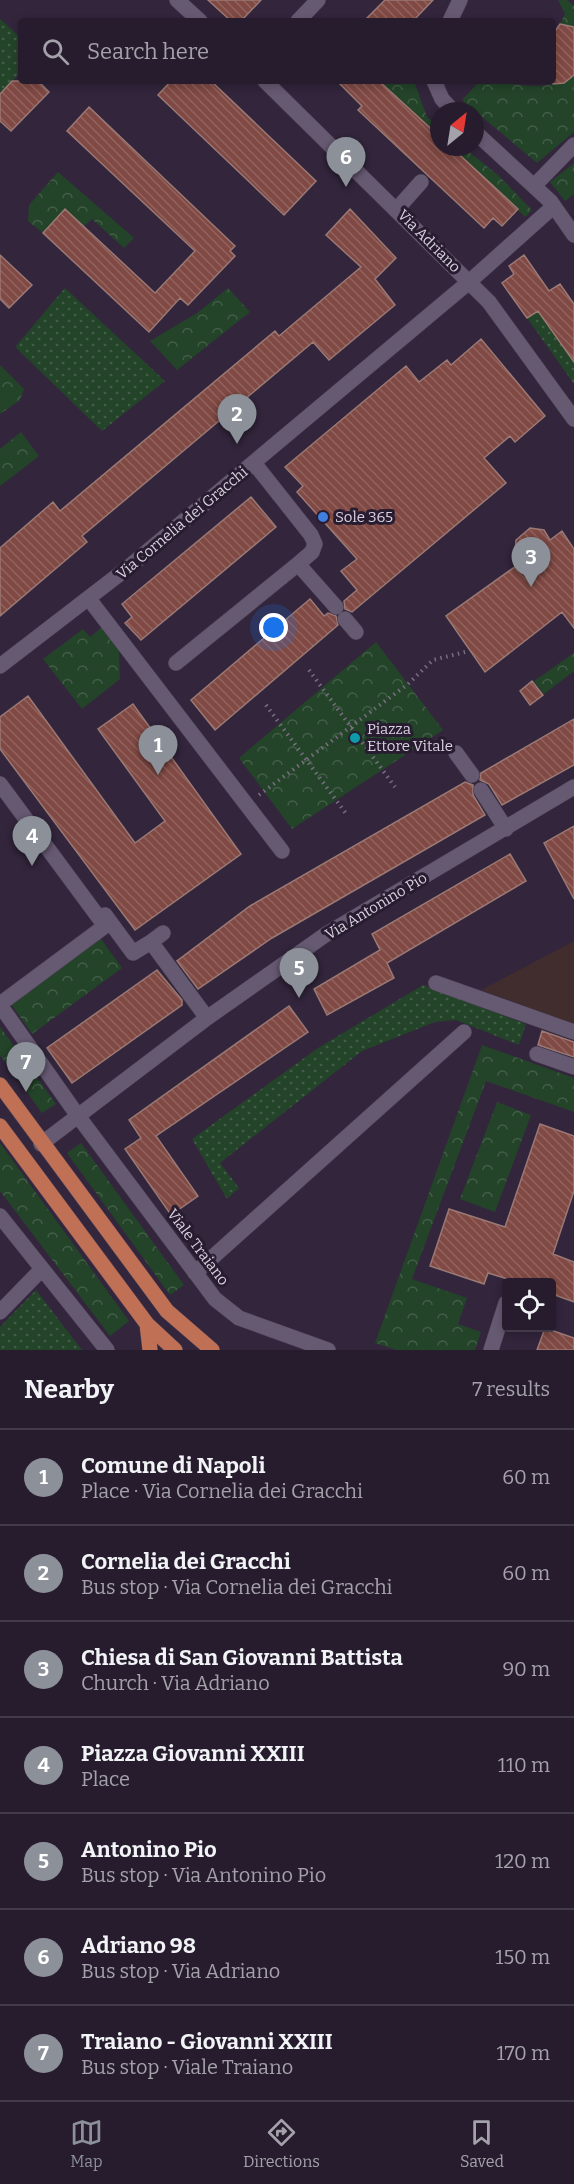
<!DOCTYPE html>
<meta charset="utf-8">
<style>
body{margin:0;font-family:Bitter,serif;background:#322939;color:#f1f3f6}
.controls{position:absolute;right:18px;bottom:18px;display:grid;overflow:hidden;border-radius:6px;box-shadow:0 3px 9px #0003}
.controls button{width:54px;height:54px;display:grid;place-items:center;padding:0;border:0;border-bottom:2px solid #423a49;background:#261c2d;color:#f1f3f6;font:30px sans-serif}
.compass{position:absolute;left:430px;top:102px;width:54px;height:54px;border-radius:50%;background:#261c2d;box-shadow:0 3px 9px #0003;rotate:30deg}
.you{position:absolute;left:274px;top:628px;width:21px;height:21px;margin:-15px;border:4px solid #fff;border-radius:50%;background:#1a73e8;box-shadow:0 0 0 9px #1a73e833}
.badge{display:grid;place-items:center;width:39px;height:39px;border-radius:50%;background:#8c9099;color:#fff;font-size:20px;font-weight:700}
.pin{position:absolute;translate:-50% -50px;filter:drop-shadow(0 2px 3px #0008)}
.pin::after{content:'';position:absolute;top:32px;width:21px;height:18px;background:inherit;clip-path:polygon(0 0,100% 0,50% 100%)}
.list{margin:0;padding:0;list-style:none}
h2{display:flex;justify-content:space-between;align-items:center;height:78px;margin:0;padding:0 24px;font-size:26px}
h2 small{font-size:20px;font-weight:400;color:#a4a1aa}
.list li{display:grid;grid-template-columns:39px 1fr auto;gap:18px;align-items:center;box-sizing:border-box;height:96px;padding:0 24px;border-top:2px solid #423a49}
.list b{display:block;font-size:22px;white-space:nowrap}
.list p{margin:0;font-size:20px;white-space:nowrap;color:#a4a1aa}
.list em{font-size:20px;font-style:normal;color:#a4a1aa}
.icon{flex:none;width:33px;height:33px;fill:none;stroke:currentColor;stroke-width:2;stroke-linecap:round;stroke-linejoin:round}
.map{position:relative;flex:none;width:574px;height:1350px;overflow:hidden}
.search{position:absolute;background:#261c2d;box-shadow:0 3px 9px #0003;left:18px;right:18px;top:18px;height:66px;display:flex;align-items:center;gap:15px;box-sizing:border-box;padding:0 21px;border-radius:6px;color:#a4a1aa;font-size:22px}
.sheet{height:750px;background:#261c2d}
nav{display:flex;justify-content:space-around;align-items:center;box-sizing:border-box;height:84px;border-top:2px solid #423a49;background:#261c2d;font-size:16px;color:#a4a1aa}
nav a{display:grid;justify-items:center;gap:3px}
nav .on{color:#8c9099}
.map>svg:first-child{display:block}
.commercial{fill:#412d2e}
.grass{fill:url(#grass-dots)}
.park{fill:url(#park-crowns)}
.building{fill:url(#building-back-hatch);stroke:#9b7975;stroke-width:1.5}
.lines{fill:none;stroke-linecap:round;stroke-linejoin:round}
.minor-casing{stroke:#4b4153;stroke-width:16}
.major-casing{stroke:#4b4153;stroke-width:16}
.path{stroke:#796e81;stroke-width:4;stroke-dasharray:1.5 4.5;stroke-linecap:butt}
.minor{stroke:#665972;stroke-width:15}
.major{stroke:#bf7055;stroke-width:15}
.shop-dot{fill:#3f7fe0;stroke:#281c31;stroke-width:2}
.culture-dot{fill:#0f9aa8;stroke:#281c31;stroke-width:2}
.labels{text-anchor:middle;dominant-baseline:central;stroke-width:6;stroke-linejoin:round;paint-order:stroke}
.street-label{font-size:15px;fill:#d8d1df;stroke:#281c31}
.poi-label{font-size:15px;fill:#d8d1df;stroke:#281c31;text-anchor:start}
</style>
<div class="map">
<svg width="574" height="1350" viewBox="0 0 574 1350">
<defs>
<pattern id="grass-dots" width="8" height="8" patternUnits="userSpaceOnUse" patternTransform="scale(1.5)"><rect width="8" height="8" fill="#234429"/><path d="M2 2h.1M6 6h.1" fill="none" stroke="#425e48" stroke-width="1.8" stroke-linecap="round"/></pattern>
<pattern id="park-crowns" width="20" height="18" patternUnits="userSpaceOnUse" patternTransform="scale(1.5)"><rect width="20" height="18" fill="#234429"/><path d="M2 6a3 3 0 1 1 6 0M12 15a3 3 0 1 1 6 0" fill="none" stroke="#425e48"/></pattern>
<pattern id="building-back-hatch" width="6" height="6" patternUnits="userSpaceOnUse" patternTransform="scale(1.5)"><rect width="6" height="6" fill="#804943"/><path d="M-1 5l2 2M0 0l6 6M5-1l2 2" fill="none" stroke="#91625e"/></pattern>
</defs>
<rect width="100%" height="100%" fill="#32253c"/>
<path class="commercial" d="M574 941V1024L481 990Z"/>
<path class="grass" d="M0 19 21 38V72L0 94Z
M65 288 165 381 102 431 15 347Z
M538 311 574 362V384L527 318Z
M423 985 526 1024 519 1045 456 1020 435 1022 362 1051 220 1163 239 1188 227 1199 192 1139 318 1048Z
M36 1290 82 1350H0V1327Z"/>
<path class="park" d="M558 0H567L574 6V27L560 24 565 14Z
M574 75V132L537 163 462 100 480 81C511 81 546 95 574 75Z
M384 81H414L427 117 439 127V136L382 83Z
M451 147H463L499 176 532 210 525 217Z
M574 163V194L565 201 550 182Z
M58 172 134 238 124 248 92 219 83 227 65 210 43 233 28 221 29 205Z
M228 288 250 312 177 370 150 341 197 313Z
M0 365 24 389 20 400 0 414Z
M21 432 39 456 0 486V449Z
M101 628 119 651 120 679 82 709 43 659 83 629 90 637Z
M376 642 443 730 292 829 239 758Z
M574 653V671L544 694 534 681Z
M101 939 122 968 32 1034 11 1004Z
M0 1027 56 1104 42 1113 0 1055Z
M482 1045 574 1078V1112L486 1081 412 1279 467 1298 458 1324 481 1332 475 1350H396L375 1343Z
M497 1102 531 1115 495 1212 460 1199Z
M0 1143 129 1321 110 1336 0 1191Z
M81 1143 184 1285 170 1295 67 1153Z"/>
<path class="building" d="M208 0H261L241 21H231Z
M385 0H433L413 21H364Z
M560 24 574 27V75L564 83 553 84V34Z
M12 81H38L49 92 11 131 0 121V94Z
M171 81H211L316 181 284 215 158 95Z
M337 81H379L439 136V147H451L518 209 502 226 493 218 484 228 358 110 362 106Z
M89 107 235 246 230 251 235 256 188 305 180 298 149 332 43 233 65 209 155 293 195 251 67 131Z
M350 209 396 258 375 279 395 305 329 360 313 342 82 536 87 542 0 616V548L53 502 60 511 275 331 279 336 361 267 326 235Z
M0 255 32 285 9 308 0 299Z
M524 255 549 291 560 284 574 304V362L538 311 527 318 502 283 514 274 509 266Z
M481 339 545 416 515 442 510 436 484 458 506 483 352 612 345 609 344 601 357 590 341 571 357 559 297 492 303 486 285 467 406 366 419 382 447 360 451 365Z
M251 497 276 527 141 640 125 623 132 617 122 604Z
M530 528 544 530 550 540 562 531 574 549V628L562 612 485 672 446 616 523 561 515 552 516 540Z
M310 599 324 616 328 613 336 616 338 625 215 730 191 700Z
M532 681 543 695 530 705 520 691Z
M28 696 135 843 165 821 98 729 133 704 241 854 135 930 0 749V717Z
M574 719V765L502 805 489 784 480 780 481 773Z
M465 782 473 785V795L485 815 272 938 198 989 177 961 250 906Z
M574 826V899L544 843Z
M510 854 526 881 387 963 394 978 327 1015 314 989 380 950 372 934Z
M157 970 182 1000V1005L72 1083 47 1048Z
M289 1006 308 1032 156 1136 198 1196 171 1215 125 1149 141 1138 129 1120Z
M542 1031 574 1042V1057L538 1045Z
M540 1124 574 1136V1191L553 1254 574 1262V1302L552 1294V1282H517L488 1273 484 1284 430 1266 449 1209 505 1227Z
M545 1328 574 1338V1350H537Z"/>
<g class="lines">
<g class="minor-casing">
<path id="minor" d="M177 0 200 21
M298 21 318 0
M450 21 460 0
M265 81 489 302 574 419
M434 81 442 99 453 111
M475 132 551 202 574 235
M534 186 574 145
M397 209 421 182
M254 463 311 535 315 544 312 552 298 564 336 607
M89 599 282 851
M345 619 356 632
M176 663 298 564
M0 666 130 566 469 282 554 206
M456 753 472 775
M0 784 105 926 0 1004
M481 790 506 829
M105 915 133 953 151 942
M163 933 151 942 207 1018
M436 983 574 1032
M0 1005 78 1116 215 1299 239 1318 328 1350
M537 1054 574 1067
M41 1144 207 1018 325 935 574 787
M0 1216 107 1350
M195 1273 464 1032
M0 1312 41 1270
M491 1350 506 1303"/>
</g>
<g class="major-casing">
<path id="major" d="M0 1085 167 1311 212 1350
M0 1126 147 1324 175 1350
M147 1324 150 1350"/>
</g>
<path class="path" d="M309 670 395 787
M266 705 347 815
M259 795 408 684 433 660 469 651"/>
<use href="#minor" class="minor"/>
<use href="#major" class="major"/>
</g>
<circle class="shop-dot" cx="323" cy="517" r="6"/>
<circle class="culture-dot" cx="355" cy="738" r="6"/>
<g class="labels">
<g class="street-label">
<text transform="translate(429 241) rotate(45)">Via Adriano</text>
<text transform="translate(182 523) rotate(-40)">Via Cornelia dei Gracchi</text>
<text transform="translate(376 906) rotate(-31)">Via Antonino Pio</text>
<text transform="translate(198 1247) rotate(53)">Viale Traiano</text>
</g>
<g class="poi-label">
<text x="335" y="517">Sole 365</text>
<text x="367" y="729">Piazza<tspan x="367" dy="17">Ettore Vitale</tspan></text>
</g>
</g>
</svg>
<div class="controls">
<button><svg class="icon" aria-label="locate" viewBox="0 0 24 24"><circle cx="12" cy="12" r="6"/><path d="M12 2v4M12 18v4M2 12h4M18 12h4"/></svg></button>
</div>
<svg class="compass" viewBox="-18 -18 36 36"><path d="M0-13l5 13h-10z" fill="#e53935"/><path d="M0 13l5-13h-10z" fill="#a4a1aa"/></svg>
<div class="you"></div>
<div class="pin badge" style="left:158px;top:775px">1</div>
<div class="pin badge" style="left:237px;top:444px">2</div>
<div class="pin badge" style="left:531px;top:587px">3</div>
<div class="pin badge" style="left:32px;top:866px">4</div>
<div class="pin badge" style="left:299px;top:998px">5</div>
<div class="pin badge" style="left:346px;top:187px">6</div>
<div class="pin badge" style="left:26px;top:1092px">7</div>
<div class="search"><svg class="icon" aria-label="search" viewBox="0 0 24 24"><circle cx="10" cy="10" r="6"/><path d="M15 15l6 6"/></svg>Search here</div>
</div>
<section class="sheet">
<h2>Nearby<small>7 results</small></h2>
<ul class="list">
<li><span class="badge">1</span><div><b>Comune di Napoli</b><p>Place · Via Cornelia dei Gracchi</p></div><em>60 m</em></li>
<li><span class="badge">2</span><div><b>Cornelia dei Gracchi</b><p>Bus stop · Via Cornelia dei Gracchi</p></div><em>60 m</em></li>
<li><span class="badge">3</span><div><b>Chiesa di San Giovanni Battista</b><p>Church · Via Adriano</p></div><em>90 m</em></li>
<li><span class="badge">4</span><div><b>Piazza Giovanni XXIII</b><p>Place</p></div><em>110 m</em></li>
<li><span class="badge">5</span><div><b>Antonino Pio</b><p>Bus stop · Via Antonino Pio</p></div><em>120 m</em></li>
<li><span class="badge">6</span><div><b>Adriano 98</b><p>Bus stop · Via Adriano</p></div><em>150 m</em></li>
<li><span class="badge">7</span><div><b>Traiano - Giovanni XXIII</b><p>Bus stop · Viale Traiano</p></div><em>170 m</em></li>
</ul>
</section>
<nav>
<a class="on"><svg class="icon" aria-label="map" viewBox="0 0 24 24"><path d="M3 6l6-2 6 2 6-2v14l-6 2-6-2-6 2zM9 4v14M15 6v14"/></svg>Map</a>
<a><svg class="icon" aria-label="directions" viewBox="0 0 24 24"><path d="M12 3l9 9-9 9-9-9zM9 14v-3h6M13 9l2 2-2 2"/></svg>Directions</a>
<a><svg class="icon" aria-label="saved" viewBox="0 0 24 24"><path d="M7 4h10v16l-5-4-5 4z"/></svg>Saved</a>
</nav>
